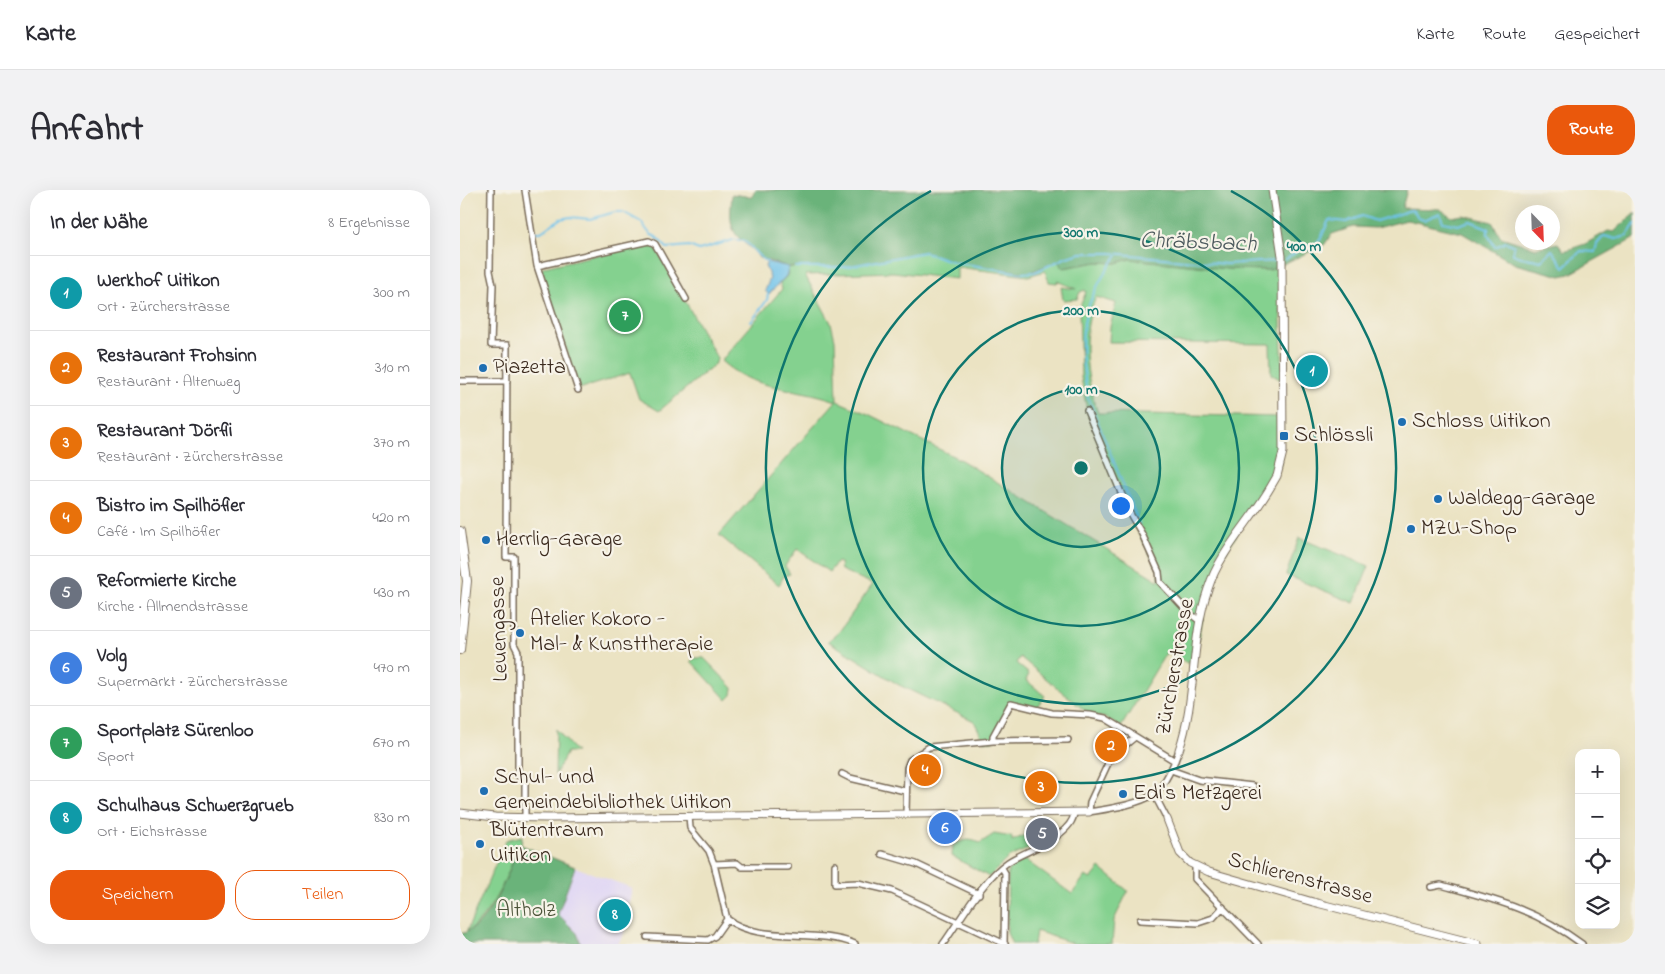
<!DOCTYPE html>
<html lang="de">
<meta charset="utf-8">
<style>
body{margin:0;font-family:"Indie Flower",sans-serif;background:#f2f2f3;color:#2b2b33}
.controls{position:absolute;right:15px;bottom:15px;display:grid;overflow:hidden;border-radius:10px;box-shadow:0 5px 20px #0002}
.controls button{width:45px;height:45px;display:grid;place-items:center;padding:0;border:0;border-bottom:1px solid #e1e1e2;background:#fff;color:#2b2b33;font:25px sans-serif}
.compass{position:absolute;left:1055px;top:15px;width:45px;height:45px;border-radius:50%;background:#fff;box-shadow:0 5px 20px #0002;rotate:157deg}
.you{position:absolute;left:660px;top:315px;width:18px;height:18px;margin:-12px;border:4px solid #fff;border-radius:50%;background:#1a73e8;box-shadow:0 0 0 8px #1a73e833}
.badge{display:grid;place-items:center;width:32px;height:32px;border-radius:50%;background:#ea580c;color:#fff;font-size:16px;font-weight:700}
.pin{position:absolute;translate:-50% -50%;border:2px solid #fff;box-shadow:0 1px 5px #0006}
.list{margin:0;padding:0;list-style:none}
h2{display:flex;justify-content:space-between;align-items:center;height:65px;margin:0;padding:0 20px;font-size:21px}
h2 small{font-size:16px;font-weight:400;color:#7c7c81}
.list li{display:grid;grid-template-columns:32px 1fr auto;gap:15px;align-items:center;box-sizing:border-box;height:75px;padding:0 20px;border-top:1px solid #e1e1e2}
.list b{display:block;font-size:19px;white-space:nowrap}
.list p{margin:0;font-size:16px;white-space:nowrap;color:#7c7c81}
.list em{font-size:16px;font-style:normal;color:#7c7c81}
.actions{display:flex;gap:10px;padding:15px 20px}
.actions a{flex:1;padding:11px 0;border:1px solid #ea580c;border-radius:20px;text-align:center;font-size:18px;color:#ea580c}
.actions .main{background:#ea580c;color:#fff}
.icon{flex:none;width:28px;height:28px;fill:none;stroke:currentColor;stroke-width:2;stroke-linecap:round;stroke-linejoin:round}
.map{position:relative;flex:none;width:1175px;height:754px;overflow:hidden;border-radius:20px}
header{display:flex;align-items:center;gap:30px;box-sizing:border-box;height:70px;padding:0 25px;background:#fff;border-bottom:1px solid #e1e1e2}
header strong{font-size:24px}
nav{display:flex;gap:28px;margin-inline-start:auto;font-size:18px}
.intro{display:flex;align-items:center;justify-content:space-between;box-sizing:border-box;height:120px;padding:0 30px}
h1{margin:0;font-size:35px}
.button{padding:12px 22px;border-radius:20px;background:#ea580c;color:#fff;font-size:18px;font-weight:700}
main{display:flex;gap:30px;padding:0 30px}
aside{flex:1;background:#fff;border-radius:20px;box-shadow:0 5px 20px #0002}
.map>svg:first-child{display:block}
.built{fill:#dfd5f5}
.green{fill:#84d18f;stroke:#607e56;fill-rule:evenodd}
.forest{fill:#6bb37a;stroke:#536e4c}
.water{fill:#6fc3eb;stroke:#557684}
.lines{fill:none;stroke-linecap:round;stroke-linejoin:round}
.stream{stroke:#6fc3eb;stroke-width:2}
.minor-casing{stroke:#796b58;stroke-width:8}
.tertiary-casing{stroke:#796b58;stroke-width:9}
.secondary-casing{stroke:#796b58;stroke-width:10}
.minor{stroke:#fff;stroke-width:5}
.tertiary{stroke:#fff;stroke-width:7}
.secondary{stroke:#fff;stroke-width:8}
.ring{fill:none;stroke:#0f766e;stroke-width:2.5}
.poi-dot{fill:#1f6fb2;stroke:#f7f3e8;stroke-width:2}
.labels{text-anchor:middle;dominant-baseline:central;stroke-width:4.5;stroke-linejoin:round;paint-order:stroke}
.poi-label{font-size:22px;fill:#3b2a1e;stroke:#f7f3e8;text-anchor:start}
.street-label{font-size:22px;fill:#3b2a1e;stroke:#f7f3e8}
.park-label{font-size:22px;fill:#4d543a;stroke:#f7f3e8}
.water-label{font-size:24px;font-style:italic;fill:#4b585c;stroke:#f7f3e8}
.centre{fill:#0f766e;stroke:#f7f3e8;stroke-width:2.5}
.ring-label{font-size:15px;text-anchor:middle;font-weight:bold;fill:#0f766e;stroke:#f7f3e8;stroke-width:4.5;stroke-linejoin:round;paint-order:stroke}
</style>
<header>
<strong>Karte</strong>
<nav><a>Karte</a><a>Route</a><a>Gespeichert</a></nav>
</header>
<div class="intro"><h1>Anfahrt</h1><a class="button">Route</a></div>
<main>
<aside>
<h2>In der Nähe<small>8 Ergebnisse</small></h2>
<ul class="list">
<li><span class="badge" style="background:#0f9aa8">1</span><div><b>Werkhof Uitikon</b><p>Ort · Zürcherstrasse</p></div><em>300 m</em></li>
<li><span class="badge" style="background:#e8710a">2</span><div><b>Restaurant Frohsinn</b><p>Restaurant · Altenweg</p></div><em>310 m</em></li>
<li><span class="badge" style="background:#e8710a">3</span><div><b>Restaurant Dörfli</b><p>Restaurant · Zürcherstrasse</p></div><em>370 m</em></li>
<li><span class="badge" style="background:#e8710a">4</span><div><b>Bistro im Spilhöfler</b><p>Café · Im Spilhöfler</p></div><em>420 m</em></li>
<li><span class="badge" style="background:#6b7280">5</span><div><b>Reformierte Kirche</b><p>Kirche · Allmendstrasse</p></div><em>430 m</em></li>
<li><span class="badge" style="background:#3f7fe0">6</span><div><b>Volg</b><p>Supermarkt · Zürcherstrasse</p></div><em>470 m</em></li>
<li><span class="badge" style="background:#2e9e5b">7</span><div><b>Sportplatz Sürenloo</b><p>Sport</p></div><em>670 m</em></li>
<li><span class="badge" style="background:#0f9aa8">8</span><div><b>Schulhaus Schwerzgrueb</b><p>Ort · Eichstrasse</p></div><em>830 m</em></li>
</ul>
<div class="actions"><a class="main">Speichern</a><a>Teilen</a></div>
</aside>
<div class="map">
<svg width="1175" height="754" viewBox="0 0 1175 754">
<rect width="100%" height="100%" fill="#f7f3e8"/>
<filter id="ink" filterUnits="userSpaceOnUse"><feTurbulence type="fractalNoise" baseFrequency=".02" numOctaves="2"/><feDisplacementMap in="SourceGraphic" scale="10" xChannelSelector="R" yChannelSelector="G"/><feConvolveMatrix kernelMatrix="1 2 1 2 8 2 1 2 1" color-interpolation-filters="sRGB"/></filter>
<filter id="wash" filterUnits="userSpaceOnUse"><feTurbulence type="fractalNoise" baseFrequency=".0096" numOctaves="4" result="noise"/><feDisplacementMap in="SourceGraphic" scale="20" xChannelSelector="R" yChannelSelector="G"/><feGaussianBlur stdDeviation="1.12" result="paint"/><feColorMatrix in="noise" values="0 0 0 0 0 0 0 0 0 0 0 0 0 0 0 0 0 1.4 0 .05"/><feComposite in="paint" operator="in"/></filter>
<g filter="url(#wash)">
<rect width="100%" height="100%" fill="#ebe3c3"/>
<path class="built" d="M115 677 172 698 164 743 158 754H121L117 743 98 724Z"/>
<path class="green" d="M189 53 194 55 257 168 256 173 199 221 179 209 170 183 119 199 81 81 84 77Z
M464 62 575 82 598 71 603 78 637 72 656 73 670 69 768 79 810 80 819 76 823 191 811 184 810 154 649 152 650 137 656 113 636 107C620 144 625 186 638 223L823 227 820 275 761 370 748 398 734 477 710 463H706L661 537 645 528 630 525 560 467 556 473 569 484 566 490 585 506 575 519 551 513 533 551H524L514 531 439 495 368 451 379 442 413 394 381 380 380 373 377 372 369 382 337 359 325 376 330 384 324 386 319 395 259 345 376 211C336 196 295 202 261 171L322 99 320 93 327 86 329 77H385ZM497 77 568 86 585 81 589 92 597 93V91L616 99 601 97 603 110 617 109 620 102 625 100 626 102 619 119 621 187 627 221 675 336 699 382V391L501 270 408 224 377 211 375 150 371 133 345 85 433 82 497 89Z
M839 348 909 376 894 413 826 385Z
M236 468H244L273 498 272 505 267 510 231 471Z
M96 539 116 562H107L95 585Z
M570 643 575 654 573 657 549 667 529 687 492 666 493 655C503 650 509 648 520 653L534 644 552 647V651Z
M62 646 60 664 56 663C44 693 32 723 6 743L46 650Z
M564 669 612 704 625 686 631 689 640 678 668 701 654 730 652 754H615L576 741 574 754H552L547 743 548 681 551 677Z"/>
<path class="forest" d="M295 0H947L942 18 980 19 992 27 1003 25 1032 32 1041 47 1076 58 1098 53 1104 61 1125 54 1148 41 1154 42 1175 23V48L1110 84 1101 86 1055 74 1002 43 947 30 916 38 893 37 872 44 864 55 810 80 768 79 670 69 656 73 637 72 603 78 598 71 568 83 494 72 464 62 385 77H329L299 68C293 58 287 56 280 49 267 37 271 19 272 4L292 7Z
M61 655 115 677 98 724 117 743 121 754H0V744C28 739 47 687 56 663H60Z"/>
<path class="water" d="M307 72 329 77 326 86 309 104 305 101 310 88 305 76Z"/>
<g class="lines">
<path class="stream" d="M75 42H81L100 29 110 27 130 29 155 22H163L181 32 190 44 196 47 207 58 229 56 239 60 273 50
M276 50C291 49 294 66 307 72
M658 64C619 116 617 146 628 208L679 334
M825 70 845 56 854 54 860 50 869 30 886 32 902 26 916 31 951 20 955 22 958 28 964 30 980 23 983 32 998 35 1010 31 1028 38V45L1035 57 1046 52 1054 56 1053 64C1062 69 1072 68 1081 71L1092 60 1104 77 1121 61 1135 62 1137 54 1144 46 1156 49 1167 46 1175 34
M335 77H385L464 62 494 72 561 83 575 82 607 67 621 63H651L766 74 817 71
M291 132 307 110 308 104"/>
</g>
</g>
<g filter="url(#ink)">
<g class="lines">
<g class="minor-casing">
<path id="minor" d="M31 0 30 81 33 95 31 155H47L46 367H54V454L58 462V586H65V628
M65 0 77 76 118 200
M77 76 189 51 195 54 226 109
M0 191H47
M627 221 669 322 682 344 699 382 700 392 727 421 737 429H741
M675 547 651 567 630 612 629 622C647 619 678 615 694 604 704 597 715 572 719 560
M533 551V546L551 513 592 523 630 525 645 528 715 571
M711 580 739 590 793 596
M382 584 390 588 445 601
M694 604 707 629
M446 624 447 578 450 570 469 557 533 551 608 550
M229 626 230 638 249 661 254 674 267 729C299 754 355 738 395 754
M422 664 456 674 519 704
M254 674 277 673 282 677H328
M375 675V694L398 693 432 701 545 754
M735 676V689L798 754
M542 678 545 683 544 754
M971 697 981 695C1036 710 1075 719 1122 754
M680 730 738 733 753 728 763 717
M187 747 248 750 255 746 267 729
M483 754C501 729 522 690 548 672 564 661 612 647 614 623"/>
</g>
<g class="tertiary-casing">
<path id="tertiary" d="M719 560C737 508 730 451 748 399 760 361 790 332 810 298L817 286 823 262 822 66 812 0
M0 623 35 627 89 628 629 622
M707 629 720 663 730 673 749 682 853 712 1018 754"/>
</g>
<g class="secondary-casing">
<path id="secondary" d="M0 341 7 391 0 460"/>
</g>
<use href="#minor" class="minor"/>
<use href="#tertiary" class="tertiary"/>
<use href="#secondary" class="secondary"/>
</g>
</g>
<circle cx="621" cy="278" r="79" fill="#0f766e" fill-opacity=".12"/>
<g class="ring">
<circle cx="621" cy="278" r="79"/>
<circle cx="621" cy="278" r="158"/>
<circle cx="621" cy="278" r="236"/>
<path d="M771 1A315 315 0 1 1 471 1"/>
</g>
<g class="poi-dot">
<circle cx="23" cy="178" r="5"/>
<circle cx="942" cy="232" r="5"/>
<rect x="819" y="241" width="10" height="10" rx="2.5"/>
<circle cx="978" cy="309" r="5"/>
<circle cx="951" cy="339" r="5"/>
<circle cx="26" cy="350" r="5"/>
<circle cx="60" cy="443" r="5"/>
<circle cx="24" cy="601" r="5"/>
<circle cx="663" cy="604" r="5"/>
<circle cx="20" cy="654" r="5"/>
</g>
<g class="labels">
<g class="poi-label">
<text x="33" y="178">Piazetta</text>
<text x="952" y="232">Schloss Uitikon</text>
<text x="834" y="246">Schlössli</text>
<text x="988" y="309">Waldegg-Garage</text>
<text x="961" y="339">MZU-Shop</text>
<text x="36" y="350">Herrlig-Garage</text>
<text x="70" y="430">Atelier Kokoro -<tspan x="70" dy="25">Mal- &amp; Kunsttherapie</tspan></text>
<text x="34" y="588">Schul- und<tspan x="34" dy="25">Gemeindebibliothek Uitikon</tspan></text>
<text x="673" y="604">Edi's Metzgerei</text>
<text x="30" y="641">Blütentraum<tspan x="30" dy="25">Uitikon</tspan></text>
</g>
<g class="street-label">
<text transform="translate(40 439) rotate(-92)">Leuengasse</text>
<text transform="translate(716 477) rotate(-80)">Zürcherstrasse</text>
<text transform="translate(840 689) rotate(15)">Schlierenstrasse</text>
</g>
<g class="park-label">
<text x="66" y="721">Altholz</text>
</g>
<g class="water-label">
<text transform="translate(738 53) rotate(2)">Chräbsbach</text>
</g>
</g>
<circle cx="621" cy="278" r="8" class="centre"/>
<g class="ring-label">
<text x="621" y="47">300 m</text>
<text x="844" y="61">400 m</text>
<text x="621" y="125">200 m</text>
<text x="621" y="204">100 m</text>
</g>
</svg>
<div class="controls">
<button>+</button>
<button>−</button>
<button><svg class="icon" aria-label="locate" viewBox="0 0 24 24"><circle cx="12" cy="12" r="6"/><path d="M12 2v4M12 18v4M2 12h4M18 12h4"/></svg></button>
<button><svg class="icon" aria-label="layers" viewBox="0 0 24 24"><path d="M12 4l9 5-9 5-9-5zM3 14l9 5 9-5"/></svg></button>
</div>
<svg class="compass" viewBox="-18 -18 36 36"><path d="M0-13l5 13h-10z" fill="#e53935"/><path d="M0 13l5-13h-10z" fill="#7c7c81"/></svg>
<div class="you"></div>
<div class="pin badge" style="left:852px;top:181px;background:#0f9aa8">1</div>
<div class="pin badge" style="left:651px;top:556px;background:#e8710a">2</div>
<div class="pin badge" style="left:581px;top:597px;background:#e8710a">3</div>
<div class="pin badge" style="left:465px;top:580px;background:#e8710a">4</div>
<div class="pin badge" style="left:582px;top:644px;background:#6b7280">5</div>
<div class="pin badge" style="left:485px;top:638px;background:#3f7fe0">6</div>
<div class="pin badge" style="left:165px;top:126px;background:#2e9e5b">7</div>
<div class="pin badge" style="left:155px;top:725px;background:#0f9aa8">8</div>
</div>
</main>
